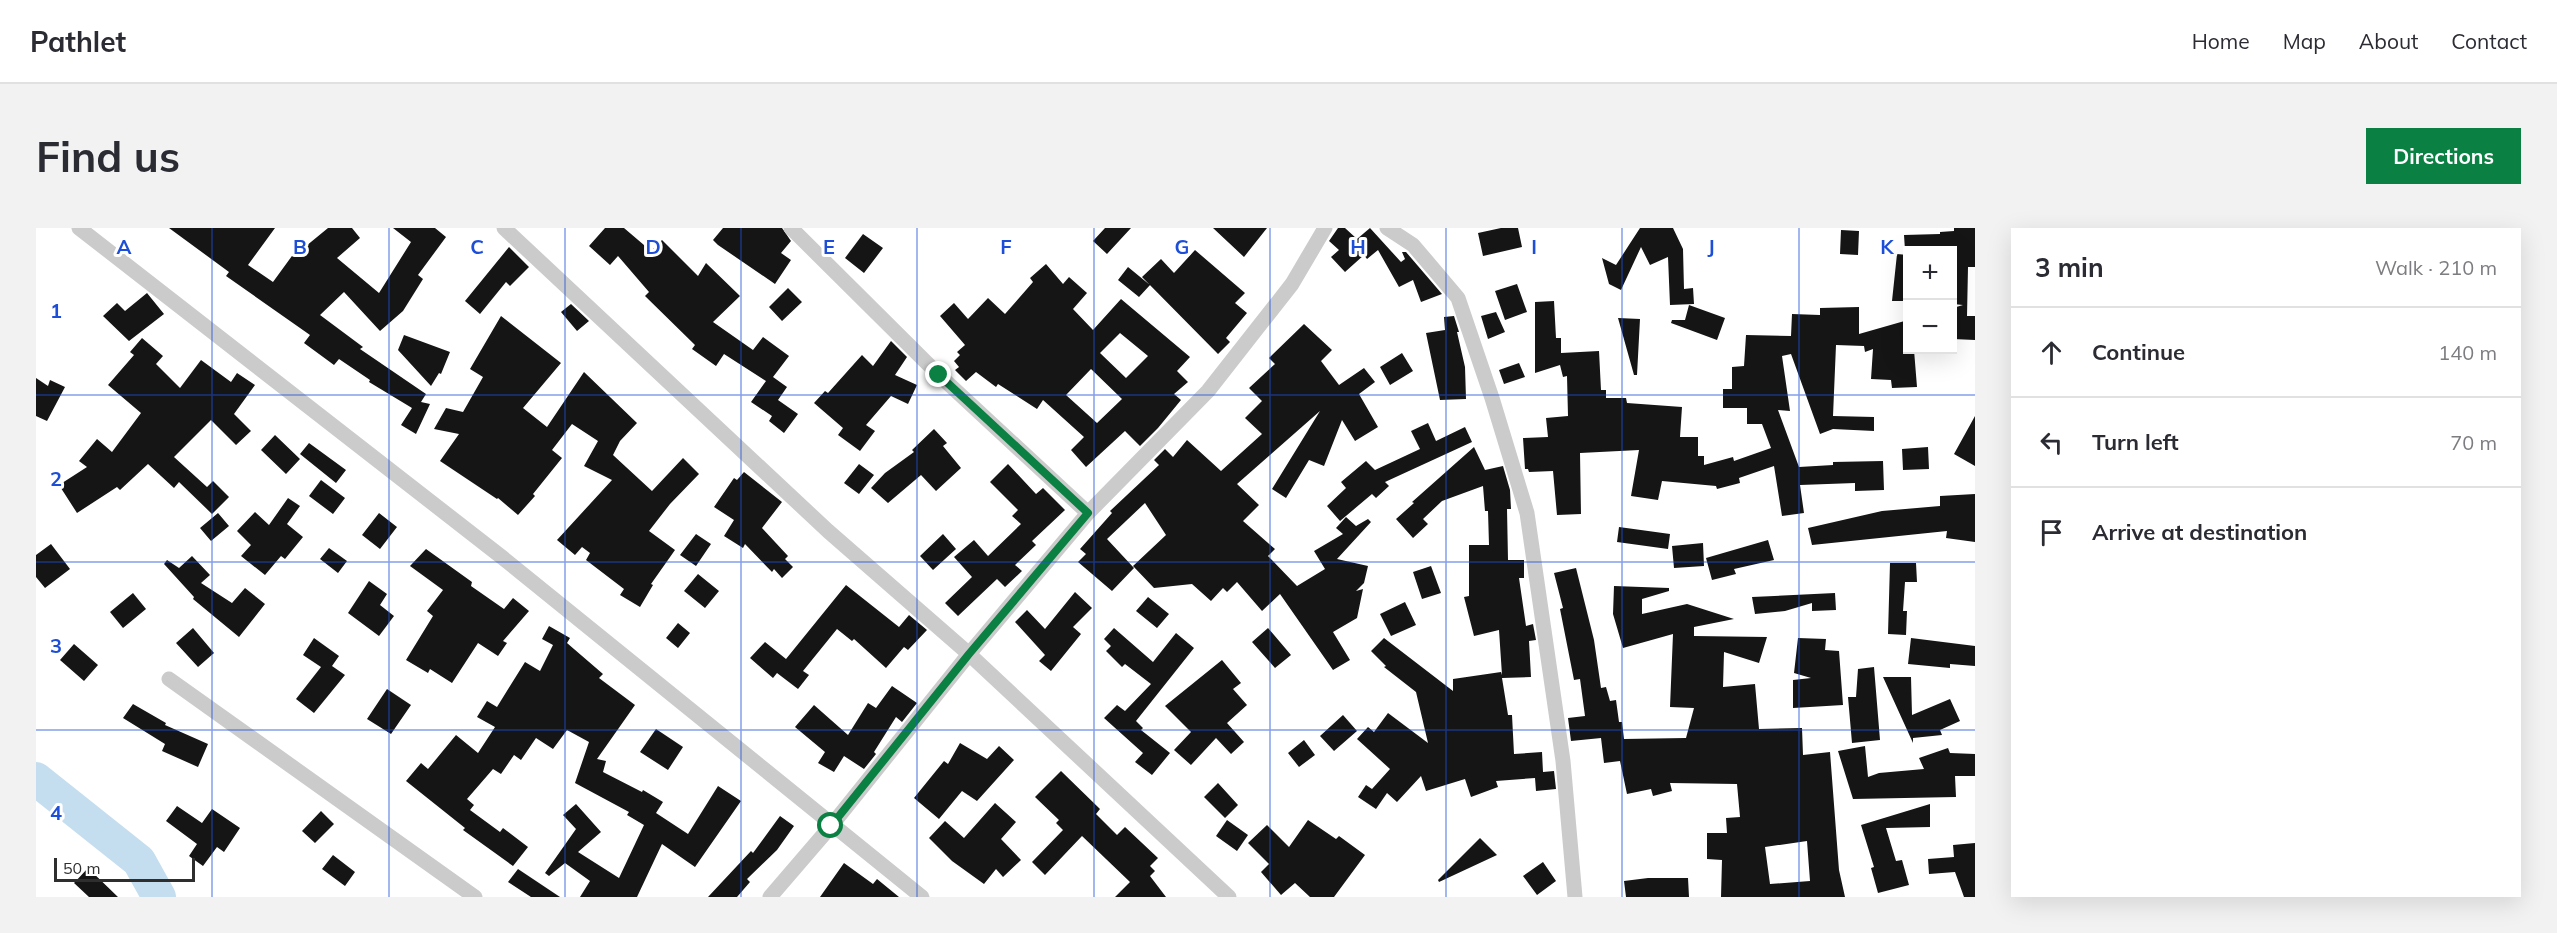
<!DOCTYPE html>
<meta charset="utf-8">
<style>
body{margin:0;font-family:Mulish,sans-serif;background:#f2f2f3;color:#2b2b33}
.controls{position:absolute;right:18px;top:18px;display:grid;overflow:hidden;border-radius:0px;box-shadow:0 6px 24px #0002}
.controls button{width:54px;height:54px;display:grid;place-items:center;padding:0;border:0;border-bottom:2px solid #e1e1e2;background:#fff;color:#2b2b33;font:30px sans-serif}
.scale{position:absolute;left:18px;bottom:15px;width:141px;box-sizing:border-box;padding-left:6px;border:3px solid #2e2e2e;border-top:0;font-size:16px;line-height:21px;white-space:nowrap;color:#2e2e2e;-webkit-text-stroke:4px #fff;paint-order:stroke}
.stop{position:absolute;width:18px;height:18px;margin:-14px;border:4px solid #0b8043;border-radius:50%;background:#fff}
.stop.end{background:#0b8043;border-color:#fff;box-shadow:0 2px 6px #0008}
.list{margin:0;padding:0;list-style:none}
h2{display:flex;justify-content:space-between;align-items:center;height:78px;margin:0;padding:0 24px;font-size:26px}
h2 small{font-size:20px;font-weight:400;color:#7c7c81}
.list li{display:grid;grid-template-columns:39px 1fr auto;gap:18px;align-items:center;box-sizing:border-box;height:90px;padding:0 24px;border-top:2px solid #e1e1e2}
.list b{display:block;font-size:22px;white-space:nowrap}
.list em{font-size:20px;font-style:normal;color:#7c7c81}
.icon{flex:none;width:33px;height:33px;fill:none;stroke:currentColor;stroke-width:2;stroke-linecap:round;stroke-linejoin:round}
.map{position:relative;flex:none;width:1939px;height:669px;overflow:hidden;border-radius:0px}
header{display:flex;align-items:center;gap:36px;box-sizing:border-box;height:84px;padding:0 30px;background:#fff;border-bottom:2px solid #e1e1e2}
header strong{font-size:28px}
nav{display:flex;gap:33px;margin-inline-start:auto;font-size:21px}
.intro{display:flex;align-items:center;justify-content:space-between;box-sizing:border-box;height:144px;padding:0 36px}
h1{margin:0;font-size:42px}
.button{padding:15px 27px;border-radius:0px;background:#0b8043;color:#fff;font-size:21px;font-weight:700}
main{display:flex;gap:36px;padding:0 36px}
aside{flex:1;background:#fff;border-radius:0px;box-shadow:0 6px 24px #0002}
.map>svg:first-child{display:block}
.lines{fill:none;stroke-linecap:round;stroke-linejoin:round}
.river{stroke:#c5deef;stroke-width:34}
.building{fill:#151515;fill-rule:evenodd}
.minor{stroke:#cbcbcb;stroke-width:15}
.route{stroke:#0b8043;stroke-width:8}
.grid{fill:none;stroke:#1d4ed8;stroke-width:1.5;stroke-opacity:0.55}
.grid-label{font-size:20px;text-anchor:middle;font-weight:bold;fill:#1d4ed8;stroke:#fff;stroke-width:6;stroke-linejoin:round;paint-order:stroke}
</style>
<header>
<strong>Pathlet</strong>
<nav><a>Home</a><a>Map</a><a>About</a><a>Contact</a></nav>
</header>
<div class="intro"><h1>Find us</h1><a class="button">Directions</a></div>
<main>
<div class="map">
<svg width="1939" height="669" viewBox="0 0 1939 669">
<rect width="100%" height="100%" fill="#fff"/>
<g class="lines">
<path class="river" d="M0 551 103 633 123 669"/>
</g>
<path class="building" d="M133 0H239L212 37 237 54 261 21 264 23 292 0H316L324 10 301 30 343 65 375 14 357 0H399L410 9 382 47 387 51 367 83 344 103 308 64 284 87 327 119 324 121 390 166 385 174 394 176 380 206 365 197 376 180 333 154 334 152 303 131 298 137 268 115 274 107 190 48 193 44Z
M569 0H588L615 23 626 12 662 48 670 35 704 68 677 94 717 122 727 109 753 128 737 149 751 159 742 172 762 186 748 205 733 193 736 188 715 174 730 153 688 126 680 138 656 121 659 117 609 68 613 64 582 28 574 37 553 18Z
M687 0H746L755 13 745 25 755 32 739 56 682 17 677 12Z
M1069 0H1095L1071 26 1057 13Z
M1177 0H1231L1208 29Z
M1302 0H1309L1321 11 1334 0 1365 34 1369 31 1366 24H1370L1406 66 1385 74 1377 52 1363 59 1342 22 1331 31 1328 27 1309 44 1295 29 1303 22 1293 13Z
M1465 0H1482L1486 19 1447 28 1442 5Z
M1604 0H1637L1647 21 1648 61 1657 60 1658 76 1634 77 1632 29 1614 37 1605 19 1585 62 1573 56 1566 30 1580 37Z
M1918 0H1939V39H1932L1931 88H1939V112L1917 111V80L1927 77 1917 76V22H1869L1868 7 1904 6V4L1918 3Z
M1805 2 1823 3 1822 27 1804 26Z
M827 6 847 20 828 45 809 30Z
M473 19 493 39 474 58 470 54 444 86 429 73Z
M1159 22 1209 65 1199 75 1211 85 1190 110 1194 114 1182 126 1106 49 1125 31 1138 45Z
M1861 26 1872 27V73H1856Z
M1010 36 1027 56 1033 49 1051 65 1037 81 1057 102 1085 71 1154 129 1141 143 1152 154 1138 166 1145 172 1122 200 1104 218 1089 203 1050 239 1035 222 1048 209 1007 172 1001 181 962 156 960 159 940 144 930 153 919 142 923 139 918 133 924 127 921 124 929 117 904 88 918 75 932 91 952 70 969 86 997 54 994 50ZM1084 105 1112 128 1090 150 1064 125ZM1055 141 1086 171 1061 195 1030 167Z
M1092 39 1114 57 1103 69 1082 52Z
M1481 56 1491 84 1469 92 1459 63Z
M752 60 766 74 746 93 733 79Z
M111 65 128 86 93 113 67 88 81 75 89 83Z
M1518 73 1520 110H1525V125L1563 123 1565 162H1570V170H1590L1591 175 1646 179 1644 209H1662V228H1668V237L1697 229 1698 233 1735 220 1726 196H1711V180H1687V161H1696V139L1708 138 1710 107 1755 108 1756 86 1784 87V80L1823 79V106L1872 92V122H1878L1881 159 1856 160 1855 152 1835 151 1837 121 1829 124 1828 118 1800 117 1797 188 1838 189V203L1797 201 1784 206 1755 126 1746 128 1754 183 1742 182 1763 239 1797 237V234L1847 233 1848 262 1819 263V255L1764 257 1768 285 1746 288 1738 238 1703 250 1704 255 1681 261 1680 258 1626 253 1622 272 1595 268 1603 222 1544 225 1545 286 1521 287 1517 243 1493 244 1492 241H1489L1487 210 1512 209 1510 190 1532 188 1531 148 1527 149 1524 137 1499 145V74Z
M535 76 553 93 541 103 525 84Z
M1653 77 1689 90 1681 112 1635 95 1636 92H1649Z
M1460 84 1469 104 1452 111 1445 88Z
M465 88 525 135 487 180 511 199 548 144 601 195 584 213 577 227 616 263 647 230 663 246 634 276 613 303 639 322 615 356 617 357 604 379 584 367 588 361 550 332 554 325 546 319 539 327 521 312 576 252 548 238 562 213 536 196 516 222 526 230 497 266 499 268 482 287 462 270 461 271 404 233 423 206 398 201 410 180 427 184 447 149 434 141Z
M1418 88 1423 104H1421L1429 139 1430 171 1404 172 1390 105 1409 102 1408 89Z
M1582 90 1604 91 1601 147H1598Z
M1268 96 1296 122 1285 133 1303 157 1328 140 1339 154 1323 166 1342 199 1319 213 1306 192 1288 238 1273 232 1250 270 1236 261 1284 183 1201 256 1223 277 1207 293 1239 321 1232 328 1261 358 1289 341 1278 323 1307 306 1300 300 1310 289 1320 298 1332 291 1335 294 1301 331 1332 338 1328 355 1320 363 1327 361 1321 390 1297 404 1314 432 1297 442 1244 366 1226 383 1201 354 1191 364 1187 360 1175 373 1156 356 1118 360 1097 338 1130 307 1109 275 1071 311 1098 340 1076 363 1042 334 1050 326 1044 321 1076 285 1074 283 1123 237 1118 232 1129 221 1137 229 1151 212 1185 243 1226 206 1209 190 1226 173 1213 160 1239 136 1233 130Z
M368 107 414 124 405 146 403 145 395 158 362 122Z
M106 110 127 128 120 136 144 160 165 132 195 154 201 145 219 157 198 186 215 203 200 217 175 192 138 229 171 259 177 253 193 269 176 286 143 254 138 260 112 236 84 262 81 259 41 285 23 257 51 239 43 233 61 211 76 224 105 185 72 157 98 127 94 124Z
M855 113 871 129 859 147 881 157 872 176 855 168 830 197 839 203 824 223 802 207 807 200 778 175 789 163 792 165 826 127 837 138Z
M1366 125 1377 143 1354 157 1344 139Z
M1483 135 1489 149 1468 156 1463 142Z
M0 150 12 158 14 152 29 159 11 193 0 188Z
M1939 188V238L1918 226Z
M1392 195 1400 213 1429 199 1436 214 1349 254 1353 258 1340 270 1336 266 1304 293 1291 278 1310 260 1305 254 1330 233 1339 242 1384 221 1375 203Z
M898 201 911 215 907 218 925 240 900 263 885 247 852 275 835 260 849 245 878 224 876 222Z
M239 207 264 231 250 246 225 222Z
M273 215 310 242 300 255 264 226Z
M1438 219 1449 242 1467 238 1474 262 1475 281H1471L1472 332H1488V350H1483L1490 398 1497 396 1500 412 1493 413 1495 449 1466 450 1472 487H1476L1478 526 1506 524 1507 544 1518 543 1520 561 1500 563 1499 550 1460 553 1462 559 1435 569 1429 551 1390 563 1385 548 1361 574 1351 565 1340 581 1322 569 1330 557 1336 561 1354 541 1321 511 1332 499 1338 504 1352 485 1392 515 1380 464 1348 439 1350 438 1335 423 1348 410 1417 463V451L1465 444 1466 447 1463 402 1438 408 1428 369 1433 368V317H1453L1452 283H1449L1447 258 1406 273 1387 291 1392 296 1377 310 1360 291 1378 275 1376 274Z
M1892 219 1893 241 1867 242 1866 221Z
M823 236 838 247 823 266 808 255Z
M972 236 1000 266 1007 260 1029 282 996 313 1000 317 979 337 986 343 969 359 961 351 922 388 909 375 936 349 918 329 938 312 952 328 985 296 976 288 982 282 954 254Z
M708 244 746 274 726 300 752 328 749 331 757 339 746 350 738 341 736 344 709 316 707 320 688 308 698 292 678 279 698 250 701 252Z
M285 252 309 270 297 286 273 268Z
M1939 266V314L1910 310 1911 303 1776 317 1772 300 1846 283 1904 278V268Z
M252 270 264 278 251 296 267 309 249 331 245 328 229 347 205 328 215 317 201 303 219 284 233 297Z
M182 285 193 298 175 313 164 300Z
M343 285 361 299 344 321 326 307Z
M1583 299 1634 306 1632 321 1581 314Z
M660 306 675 316 660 338 644 327Z
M907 306 920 321 897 342 884 328Z
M1732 312 1738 332 1698 341 1700 346 1676 352 1670 330Z
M1667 315 1668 338 1638 340 1636 318Z
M15 316 34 341 9 360 0 349V327Z
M293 320 311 333 302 345 284 331Z
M390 321 436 354 435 358 468 381 477 370 493 383 467 413 471 415 462 428 442 415 416 455 394 441 392 445 370 432 397 388 391 383 407 362 374 338Z
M156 328 174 347 165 355 196 375 209 360 229 376 203 409 157 371 158 369 128 336 131 332 143 340Z
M1854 335H1880L1881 354H1869L1867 383H1871L1870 407 1852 406Z
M1395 338 1405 365 1386 371 1377 344Z
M1540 340 1558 412 1565 460 1570 459 1574 473 1580 472 1583 494H1586L1588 511 1650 510 1658 480 1634 479 1637 406 1587 420 1577 386 1578 358 1633 360V363L1606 371V386L1651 376 1698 391 1658 399V408L1731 409 1723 435 1688 424 1687 459 1719 456 1723 501 1766 500 1767 527 1794 524 1803 642 1809 669H1685L1686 632 1671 631V605H1691L1690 590 1704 589 1701 556 1634 555 1636 563 1617 568 1615 561 1591 566 1584 533 1568 535 1565 510 1535 513 1532 490 1549 488 1544 451 1538 452 1524 381 1527 380 1518 345ZM1771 613 1774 653 1734 656 1729 619Z
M662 346 683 363 669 380 648 363Z
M333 353 351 366 344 377 358 388 343 408 312 385Z
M810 357 863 399 873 387 891 402 872 422 868 419 850 440 818 411 816 413 801 401 767 443 773 447 762 461 741 445 737 450 714 430 729 414 750 431Z
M1039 364 1056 380 1037 399 1045 406 1015 443 1003 433 1009 427 979 394 991 382 1009 401Z
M97 365 110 381 87 400 74 384Z
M1799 365 1800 382 1776 383V375L1749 383 1719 386 1716 369Z
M1112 369 1133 386 1121 400 1100 383Z
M1369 374 1380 397 1355 408 1344 386Z
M642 395 654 405 642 420 630 410Z
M513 398 534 410 531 415 567 446 563 450 599 477 561 531 570 533 567 544 606 564 607 562 627 574 620 585 652 606 682 558 705 573 659 639 626 616 601 669H544L554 653 529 635 513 648 509 645 540 601 527 587 540 576 565 604 542 624 583 650 608 597 591 587 593 584 539 555 553 514 531 502 517 521 500 510 485 532 478 527 465 546 457 541 431 571 438 577 434 582 464 604 467 600 492 619 477 638 427 602 429 600 370 553 385 535 392 541 420 507 442 525 459 499 441 489 451 473 461 479 489 434 504 443 517 417 506 411Z
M157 400 178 425 162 439 140 415Z
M1078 400 1117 434 1140 405 1158 420 1100 493 1107 500 1105 502 1134 525 1116 547 1099 534 1107 525 1068 490 1081 477 1089 483 1115 456 1089 436 1086 439 1070 423 1075 418 1068 411Z
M1232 400 1255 427 1239 440 1216 414Z
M278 410 303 428 296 438 309 447 278 485 260 471 285 439 267 427Z
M1762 410 1790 411 1789 422 1803 423 1807 477 1757 480V452L1775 450 1758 445Z
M1875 410 1939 418V438L1914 436V440L1872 436Z
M38 416 62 437 48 453 24 432Z
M1186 432 1205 455 1197 461 1211 477 1191 495 1208 514 1195 526 1180 510 1155 537 1138 522 1155 504 1129 478Z
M1838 439 1844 512 1816 515 1812 469H1820L1822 441Z
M1847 449H1875L1876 487 1914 471 1924 493 1904 502 1906 507 1877 510V515Z
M856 458 881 475 866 494 860 489 838 524 840 526 828 541 808 528 798 544 782 535 789 524 759 499 778 477 812 507 832 475 840 480Z
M351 461 375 477 355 506 331 491Z
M97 476 130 495 129 497 172 516 162 539 126 523 129 516 87 490Z
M1307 487 1321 503 1298 523 1284 508Z
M620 501 647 519 632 542 604 524Z
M1268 512 1279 527 1263 539 1252 525Z
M924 515 951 531 963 518 978 532 941 573 926 563 903 591 878 570 908 533 912 536Z
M1829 518 1832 549 1843 545 1888 541 1883 530 1912 520 1914 525 1939 526V548H1919L1920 569 1817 571 1802 523Z
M1025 543 1064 581 1060 586 1081 607 1089 599 1122 630 1114 638 1119 643 1114 648 1130 669H1079L1094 654 1046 608 1009 647 996 634 1027 602 1020 595 1023 592 999 569Z
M1182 555 1202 577 1189 590 1168 569Z
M959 575 980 594 965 611 985 632 967 649 960 641 948 656 916 633 893 610 909 593 928 610Z
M1894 576V599L1850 600 1860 633 1866 632 1873 657 1842 665 1835 640 1838 639 1825 597Z
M141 578 166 595 176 581 204 600 188 624 181 619 167 638 153 628 161 616 130 593Z
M285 583 298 596 279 615 266 603Z
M744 588 758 598 741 622 711 651 714 654 701 669H672L715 623 717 625Z
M1191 592 1212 607 1201 623 1180 608Z
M1272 592 1300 611 1303 608 1329 627 1298 669H1274L1259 655 1245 667 1225 644 1233 636 1212 615 1231 597 1253 619Z
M1444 610 1461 627 1403 654 1402 652Z
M1939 615V669H1928L1919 644 1893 646 1892 631 1918 629 1917 617Z
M297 627 319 644 309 658 286 641Z
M1507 634 1520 653 1501 667 1487 648Z
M808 635 837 656 841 651 863 669H784Z
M52 640 82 669H53L38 655Z
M482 641 524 669H495L472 654Z
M1612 650H1652L1653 669H1590L1588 653Z"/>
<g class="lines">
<path class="minor" d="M43 0 467 330 886 669
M468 0 792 303 933 426 1193 669
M755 0 903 147 1052 285
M1351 0 1377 17 1422 70 1456 170 1491 285 1527 533 1539 669
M133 451 439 669
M734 669 795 598 933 426 1052 285 1172 163 1256 56 1289 0"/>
</g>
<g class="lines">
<path class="route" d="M795 598 933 426 1052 285 903 147"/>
</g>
<path class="grid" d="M176 0V669M353 0V669M529 0V669M705 0V669M881 0V669M1058 0V669M1234 0V669M1410 0V669M1586 0V669M1763 0V669M0 167H1939M0 334H1939M0 502H1939"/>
<g class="grid-label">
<text x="88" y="26">A</text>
<text x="264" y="26">B</text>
<text x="441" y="26">C</text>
<text x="617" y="26">D</text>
<text x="793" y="26">E</text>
<text x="970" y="26">F</text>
<text x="1146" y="26">G</text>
<text x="1322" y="26">H</text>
<text x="1498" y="26">I</text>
<text x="1675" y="26">J</text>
<text x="1851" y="26">K</text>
<text x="20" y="90">1</text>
<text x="20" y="258">2</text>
<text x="20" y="425">3</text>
<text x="20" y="592">4</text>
</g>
</svg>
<div class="controls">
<button>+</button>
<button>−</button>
</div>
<div class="scale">50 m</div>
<div class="stop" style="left:795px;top:598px"></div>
<div class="stop end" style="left:903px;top:147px"></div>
</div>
<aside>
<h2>3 min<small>Walk · 210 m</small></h2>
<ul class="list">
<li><svg class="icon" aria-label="ahead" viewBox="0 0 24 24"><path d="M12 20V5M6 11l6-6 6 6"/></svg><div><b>Continue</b></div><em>140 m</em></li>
<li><svg class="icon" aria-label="left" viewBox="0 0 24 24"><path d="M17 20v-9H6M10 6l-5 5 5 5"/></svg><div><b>Turn left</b></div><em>70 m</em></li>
<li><svg class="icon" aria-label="arrive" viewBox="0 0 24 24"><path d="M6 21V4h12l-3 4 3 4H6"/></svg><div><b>Arrive at destination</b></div></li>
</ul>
</aside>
</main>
